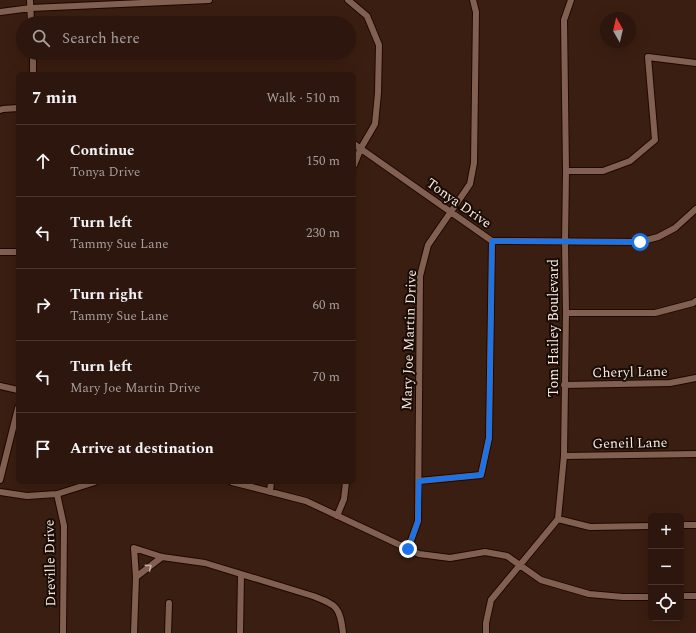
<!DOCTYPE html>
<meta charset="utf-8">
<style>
body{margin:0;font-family:Spectral,serif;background:#341f16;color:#f1f3f6}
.controls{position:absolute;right:12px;bottom:12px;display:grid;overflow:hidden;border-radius:6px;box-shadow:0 4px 16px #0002}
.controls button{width:36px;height:36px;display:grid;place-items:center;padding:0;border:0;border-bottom:1px solid #48352e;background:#2c160d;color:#f1f3f6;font:20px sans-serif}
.compass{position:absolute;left:600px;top:12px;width:36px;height:36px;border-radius:50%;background:#2c160d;box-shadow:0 4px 16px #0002;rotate:352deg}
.stop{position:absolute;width:12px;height:12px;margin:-9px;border:3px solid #1a73e8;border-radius:50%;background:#fff}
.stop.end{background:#1a73e8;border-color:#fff;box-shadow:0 1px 4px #0008}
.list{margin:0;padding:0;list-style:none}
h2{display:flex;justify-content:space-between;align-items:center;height:52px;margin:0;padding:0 16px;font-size:17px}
h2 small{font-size:13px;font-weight:400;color:#a69f9d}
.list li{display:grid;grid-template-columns:26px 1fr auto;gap:12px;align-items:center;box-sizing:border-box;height:72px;padding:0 16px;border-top:1px solid #48352e}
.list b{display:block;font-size:15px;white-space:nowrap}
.list p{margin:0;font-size:13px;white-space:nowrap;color:#a69f9d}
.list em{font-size:13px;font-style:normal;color:#a69f9d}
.icon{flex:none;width:22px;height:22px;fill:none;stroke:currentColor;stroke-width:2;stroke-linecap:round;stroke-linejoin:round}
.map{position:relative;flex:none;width:696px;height:633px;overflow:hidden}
.search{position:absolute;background:#2c160d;box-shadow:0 4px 16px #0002;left:16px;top:16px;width:340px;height:44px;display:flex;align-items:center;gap:10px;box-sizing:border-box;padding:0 14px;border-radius:22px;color:#a69f9d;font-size:15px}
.panel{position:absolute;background:#2c160d;box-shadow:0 4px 16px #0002;left:16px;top:72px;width:340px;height:412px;border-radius:6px}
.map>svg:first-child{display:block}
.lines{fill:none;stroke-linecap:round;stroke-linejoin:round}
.minor-casing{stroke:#200700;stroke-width:8}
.minor{stroke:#816051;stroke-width:6}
.oneway{stroke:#c5aba0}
.route{stroke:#1a73e8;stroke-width:5}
.labels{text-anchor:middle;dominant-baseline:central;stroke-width:4;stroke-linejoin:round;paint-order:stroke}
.street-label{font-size:14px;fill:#fce9e0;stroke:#180c07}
</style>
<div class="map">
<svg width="696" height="633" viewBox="0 0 696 633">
<rect width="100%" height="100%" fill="#3a1e11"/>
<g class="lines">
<g class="minor-casing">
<path id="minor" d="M30 0 31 23
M348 0 367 16 379 45 378 93 375 124 361 148 354 165
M0 12 31 8 209 0
M33 53V74
M0 110 3 109 18 108
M354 144 492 241 639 242 658 237 675 228 696 209
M566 171H603L630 161 655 140 648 57 696 63
M0 252H18
M566 313H655L693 303 696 301
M564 385 670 383 696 378
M0 386 18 390
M564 456 696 454
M0 480 18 408
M419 481 481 475 489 438 492 241
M232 482 306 501 419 554 450 558 485 552 507 556 541 580 589 594 623 597H651
M0 492 27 496 57 494 95 482
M270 492 271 482
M57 494 64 526 63 633
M337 516 344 499 346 482
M558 519 590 527 651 526
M681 525H696
M408 549 418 521 420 276 428 245 470 184 474 163 476 12 473 0
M136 577 162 557
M681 596H696
M134 633 136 577 134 548 162 557 205 563 313 596C337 605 340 607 343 633
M168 633 169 603
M240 633 241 574
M486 633V623L491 600 558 519 564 456 566 313 565 242 566 171 564 20 571 0"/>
</g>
<use href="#minor" class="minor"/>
</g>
<defs><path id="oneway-chevron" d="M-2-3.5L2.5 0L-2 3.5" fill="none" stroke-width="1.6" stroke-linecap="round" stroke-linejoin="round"/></defs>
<use class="oneway" href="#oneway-chevron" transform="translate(149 567) rotate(-37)"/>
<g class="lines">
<path class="route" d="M408 549 418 521 419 481 481 475 489 438 492 241 640 242"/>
</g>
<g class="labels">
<g class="street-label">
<text transform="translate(459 203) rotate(35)">Tonya Drive</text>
<text transform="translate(553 328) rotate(-90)">Tom Hailey Boulevard</text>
<text transform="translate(409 340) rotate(-88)">Mary Joe Martin Drive</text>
<text transform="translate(630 372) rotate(-1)">Cheryl Lane</text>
<text transform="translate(630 443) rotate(-1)">Geneil Lane</text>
<text transform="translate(50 563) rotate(-91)">Dreville Drive</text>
</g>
</g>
</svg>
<div class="controls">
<button>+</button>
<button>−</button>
<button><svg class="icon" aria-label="locate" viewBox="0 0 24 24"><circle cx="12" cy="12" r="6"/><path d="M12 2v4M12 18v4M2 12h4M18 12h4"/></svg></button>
</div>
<svg class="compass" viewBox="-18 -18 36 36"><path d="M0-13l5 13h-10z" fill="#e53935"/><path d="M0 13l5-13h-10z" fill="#a69f9d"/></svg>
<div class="stop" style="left:640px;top:242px"></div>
<div class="stop end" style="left:408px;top:549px"></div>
<div class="search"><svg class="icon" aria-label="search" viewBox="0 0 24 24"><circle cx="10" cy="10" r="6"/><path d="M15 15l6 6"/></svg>Search here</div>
<section class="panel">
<h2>7 min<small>Walk · 510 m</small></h2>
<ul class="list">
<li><svg class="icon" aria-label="ahead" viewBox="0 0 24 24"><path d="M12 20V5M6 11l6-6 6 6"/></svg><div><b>Continue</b><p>Tonya Drive</p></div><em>150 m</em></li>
<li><svg class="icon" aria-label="left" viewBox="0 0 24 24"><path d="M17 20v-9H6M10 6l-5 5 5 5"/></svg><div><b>Turn left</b><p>Tammy Sue Lane</p></div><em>230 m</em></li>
<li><svg class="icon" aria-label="right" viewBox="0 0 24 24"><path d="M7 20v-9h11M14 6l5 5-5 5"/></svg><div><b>Turn right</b><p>Tammy Sue Lane</p></div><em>60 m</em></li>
<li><svg class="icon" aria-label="left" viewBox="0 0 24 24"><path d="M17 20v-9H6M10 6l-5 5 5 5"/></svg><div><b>Turn left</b><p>Mary Joe Martin Drive</p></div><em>70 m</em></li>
<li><svg class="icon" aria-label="arrive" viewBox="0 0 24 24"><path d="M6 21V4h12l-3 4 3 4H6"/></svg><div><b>Arrive at destination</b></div></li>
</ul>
</section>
</div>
